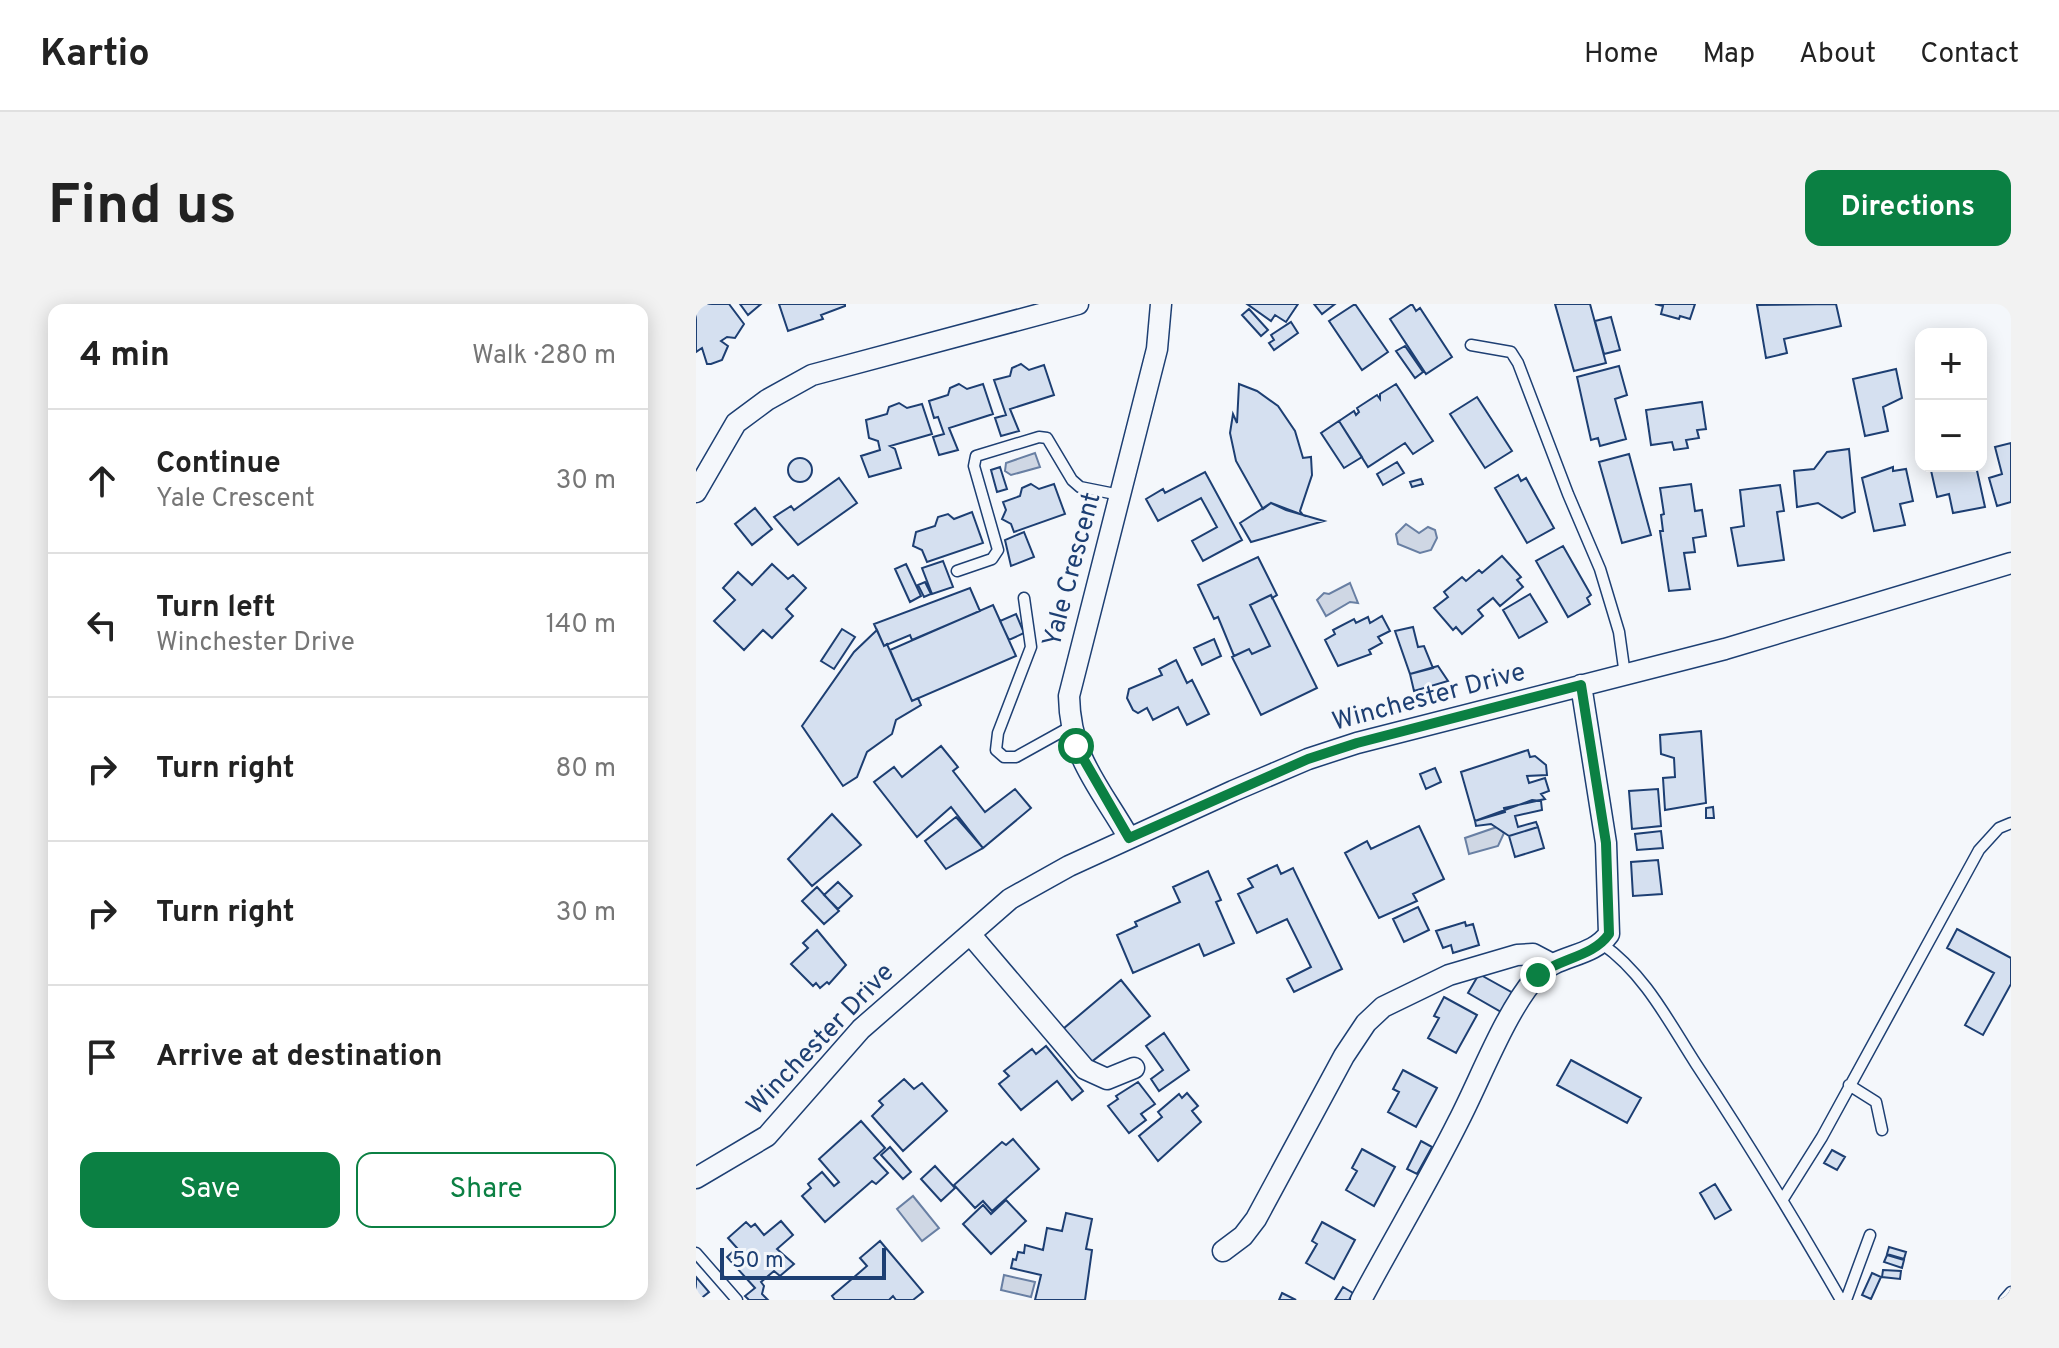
<!DOCTYPE html>
<meta charset="utf-8">
<style>
body{margin:0;font-family:Overpass,sans-serif;background:#f2f2f2;color:#222}
.controls{position:absolute;right:24px;top:24px;display:grid;overflow:hidden;border-radius:16px;box-shadow:0 4px 20px #0003}
.controls button{width:72px;height:72px;display:grid;place-items:center;padding:0;border:0;border-bottom:2px solid #e0e0e0;background:#fff;color:#222;font:40px sans-serif}
.scale{position:absolute;left:24px;bottom:20px;width:166px;box-sizing:border-box;padding-left:8px;border:4px solid #1d3f73;border-top:0;font-size:22px;line-height:28px;white-space:nowrap;color:#1d3f73;-webkit-text-stroke:6px #f4f7fb;paint-order:stroke}
.stop{position:absolute;width:24px;height:24px;margin:-18px;border:6px solid #0b8043;border-radius:50%;background:#fff}
.stop.end{background:#0b8043;border-color:#fff;box-shadow:0 2px 8px #0008}
.list{margin:0;padding:0;list-style:none}
h2{display:flex;justify-content:space-between;align-items:center;height:104px;margin:0;padding:0 32px;font-size:34px}
h2 small{font-size:26px;font-weight:400;color:#767676}
.list li{display:grid;grid-template-columns:52px 1fr auto;gap:24px;align-items:center;box-sizing:border-box;height:144px;padding:0 32px;border-top:2px solid #e0e0e0}
.list b{display:block;font-size:30px;white-space:nowrap}
.list p{margin:0;font-size:26px;white-space:nowrap;color:#767676}
.list em{font-size:26px;font-style:normal;color:#767676}
.actions{display:flex;gap:16px;padding:24px 32px}
.actions a{flex:1;padding:18px 0;border:2px solid #0b8043;border-radius:16px;text-align:center;font-size:28px;color:#0b8043}
.actions .main{background:#0b8043;color:#fff}
.icon{flex:none;width:44px;height:44px;fill:none;stroke:currentColor;stroke-width:2;stroke-linecap:round;stroke-linejoin:round}
.map{position:relative;flex:none;width:1315px;height:996px;overflow:hidden;border-radius:16px}
header{display:flex;align-items:center;gap:48px;box-sizing:border-box;height:112px;padding:0 40px;background:#fff;border-bottom:2px solid #e0e0e0}
header strong{font-size:38px}
nav{display:flex;gap:44px;margin-inline-start:auto;font-size:28px}
.intro{display:flex;align-items:center;justify-content:space-between;box-sizing:border-box;height:192px;padding:0 48px}
h1{margin:0;font-size:56px}
.button{padding:20px 36px;border-radius:16px;background:#0b8043;color:#fff;font-size:28px;font-weight:700}
main{display:flex;gap:48px;padding:0 48px}
aside{flex:1;background:#fff;border-radius:16px;box-shadow:0 4px 20px #0003}
.map>svg:first-child{display:block}
.water{fill:#cfd7e4;stroke:#687fa3;stroke-width:2}
.building{fill:#d5e0f0;stroke:#1d3f73;stroke-width:2}
.lines{fill:none;stroke-linecap:round;stroke-linejoin:round}
.lane-casing{stroke:#1d3f73;stroke-width:13}
.street-casing{stroke:#1d3f73;stroke-width:23}
.lane{stroke:#f4f7fb;stroke-width:10}
.street{stroke:#f4f7fb;stroke-width:20}
.route{stroke:#0b8043;stroke-width:10}
.labels{text-anchor:middle;dominant-baseline:central;stroke-width:6;stroke-linejoin:round;paint-order:stroke}
.street-label{font-size:26px;fill:#1d3f73;stroke:#f4f7fb}
</style>
<header>
<strong>Kartio</strong>
<nav><a>Home</a><a>Map</a><a>About</a><a>Contact</a></nav>
</header>
<div class="intro"><h1>Find us</h1><a class="button">Directions</a></div>
<main>
<aside>
<h2>4 min<small>Walk · 280 m</small></h2>
<ul class="list">
<li><svg class="icon" aria-label="ahead" viewBox="0 0 24 24"><path d="M12 20V5M6 11l6-6 6 6"/></svg><div><b>Continue</b><p>Yale Crescent</p></div><em>30 m</em></li>
<li><svg class="icon" aria-label="left" viewBox="0 0 24 24"><path d="M17 20v-9H6M10 6l-5 5 5 5"/></svg><div><b>Turn left</b><p>Winchester Drive</p></div><em>140 m</em></li>
<li><svg class="icon" aria-label="right" viewBox="0 0 24 24"><path d="M7 20v-9h11M14 6l5 5-5 5"/></svg><div><b>Turn right</b></div><em>80 m</em></li>
<li><svg class="icon" aria-label="right" viewBox="0 0 24 24"><path d="M7 20v-9h11M14 6l5 5-5 5"/></svg><div><b>Turn right</b></div><em>30 m</em></li>
<li><svg class="icon" aria-label="arrive" viewBox="0 0 24 24"><path d="M6 21V4h12l-3 4 3 4H6"/></svg><div><b>Arrive at destination</b></div></li>
</ul>
<div class="actions"><a class="main">Save</a><a>Share</a></div>
</aside>
<div class="map">
<svg width="1315" height="996" viewBox="0 0 1315 996">
<rect width="100%" height="100%" fill="#f4f7fb"/>
<path class="water" d="M339 149 344 163 315 171 309 167 310 159Z
M710 220 723 229 732 223 739 226 741 234 735 246 724 249 702 240 700 230Z
M654 279 662 299 654 298 630 312 621 296 628 289 633 290Z
M801 523 808 529 802 542 773 550 769 534Z
M217 892 243 924 226 937 201 905Z
M308 971 339 978 335 993 305 986Z"/>
<path class="building" d="M0 0H33L48 20 39 34 31 33 25 37 32 42 26 56 15 60H11L6 44 0 48Z
M44 0H65L52 11Z
M83 0H149V2L125 11 127 15 92 27Z
M551 0H602L590 18 579 11 575 17Z
M618 0H639L626 10Z
M659 0 692 48 666 66 633 17Z
M716 0 720 7 724 4 756 53 730 70 694 15Z
M859 0H894L910 59 878 67Z
M959 0H999L994 15 984 12 983 15 965 10 967 2Z
M1140 0 1145 22 1088 35 1091 49 1070 54 1061 1Z
M553 5 572 26 565 32 546 11Z
M915 13 924 46 908 50 899 17Z
M595 18 602 29 578 46 573 39 578 36 575 31Z
M709 42 727 68 719 74 700 47Z
M325 60 333 66 348 61 358 91 314 105 323 127 305 132 299 114 310 111 298 76 314 72 316 64Z
M923 62 931 91 919 95 930 135 904 142 902 134 895 136 881 73Z
M1200 65 1206 94 1187 103 1192 127 1169 132 1157 75Z
M263 80 271 85 287 80 297 110 253 124 262 146 243 151 237 133 248 130 242 113 238 114 233 97 252 91 254 84Z
M543 80 561 87 582 102 599 127 607 154 615 153 616 171 604 207 607 211 575 199 567 205 540 157 534 129 537 110 541 119Z
M700 80 737 137 717 150 709 139 672 163 643 117 658 107 660 111 663 108 661 104 681 91 684 95V90Z
M781 93 816 147 789 164 754 110Z
M1006 98 1010 125 1001 126 1003 134 990 136 992 144 978 146 976 138 955 141 950 106Z
M203 99 211 104 226 100 236 130 194 142 199 145 205 164 173 173 165 152 184 146 182 137 173 134 170 116 191 110 193 103Z
M643 117 666 153 648 164 625 129Z
M1315 139V198L1301 202 1293 174 1306 170 1299 143Z
M1153 145 1159 208 1146 214 1122 199 1101 203 1098 167 1118 165 1131 148Z
M933 150 955 231 926 239 903 158Z
M92 166a12 12 0 1 1 24 0a12 12 0 1 1-24 0Z
M701 158 708 169 687 181 681 170Z
M1234 162H1280L1289 203 1257 209 1253 190 1241 193Z
M304 163 311 185 301 188 295 166Z
M1197 163V167L1210 165 1217 197 1204 200 1209 221 1178 227 1166 174Z
M509 168 546 236 507 257 496 237 521 223 505 194 462 217 450 195 467 185 469 189Z
M822 171 825 177 830 174 858 224 831 239 799 184Z
M143 174 161 199 102 241 78 213 95 202 98 206Z
M725 175 727 180 716 183 714 178Z
M335 180 343 185 358 180 369 210 318 228 315 220 306 215 310 206 307 198 324 192 326 184Z
M995 180 999 207 1006 206 1010 232 997 234 999 248 988 249 994 285 973 287 964 227H967L965 211 968 210 964 184Z
M1084 181 1088 207 1081 208 1088 256 1042 262 1035 224 1048 222 1044 186Z
M575 199 590 206 628 217 555 238 544 219Z
M59 204 76 225 56 241 39 220Z
M276 208 287 239 231 258 226 246 217 242 220 228 239 222 242 213 252 210 258 215Z
M328 228 338 253 315 262 309 236Z
M867 242 895 291 891 294 894 300 872 313 840 257Z
M806 252 825 273 821 276 827 283 804 302 797 294 782 306 787 312 766 330 760 323 757 326 738 304 752 293 748 288 766 273 770 277 783 266 786 269Z
M562 253 581 291 576 294 575 291 554 301 574 342 556 350 553 345 538 352 522 313 518 315 502 281Z
M247 257 257 283 236 290 226 264Z
M76 260 92 275 97 271 110 284 90 305 97 312 76 334 67 326 48 346 18 317 39 296 27 284 42 268 56 281Z
M210 260 225 292 214 298 199 265Z
M229 278 235 290 228 293 222 281Z
M274 284 284 307 216 336 214 331 188 342 178 320Z
M834 290 851 318 823 334 807 306Z
M575 291 621 384 565 411 536 353 553 345 556 350 574 342 554 301Z
M297 301 320 352 216 397 194 346Z
M320 310 328 329 313 336 304 317Z
M686 312 694 327 682 333 686 339 673 346 675 350 642 362 629 336 639 330 637 326 658 315 660 319 672 313 674 319Z
M717 323 722 343 728 342 737 364 714 370 699 327Z
M146 325 159 333 138 365 125 357Z
M181 326 188 342 191 340 216 397 222 394 225 401 200 416 196 430 171 448 161 473 147 482 106 422 158 348Z
M518 335 525 352 506 361 498 344Z
M480 356 491 379 496 376 513 410 491 421 482 403 457 416 451 404 442 409 437 406 431 394 433 385 466 371 463 365Z
M742 362 752 377 718 387 714 370Z
M1005 427 1010 499 969 506 967 474 979 473 978 454 965 450 964 431Z
M245 442 262 463 257 467 289 508 319 485 335 504 287 544 255 503 221 533 178 478 198 463 206 473Z
M832 446 834 453 839 452 850 461 851 471 831 472 833 479 849 474 853 487 845 490 849 495 808 504 809 508 779 517 765 468Z
M739 464 745 478 730 485 724 470Z
M962 485 965 522 936 525 933 487Z
M836 496 845 497 846 506 819 512 822 523 840 518 842 523 813 532 795 520 780 522 779 517Z
M1017 503 1018 514H1010V504Z
M136 510 165 541 116 582 92 555Z
M260 513 287 544 250 565 229 537Z
M723 522 748 575 717 590 721 597 683 614 649 549 671 537 675 545Z
M842 523 848 544 819 553 813 532Z
M965 527 967 544 941 546 939 530Z
M962 556 966 590 937 592 935 558Z
M581 561 585 570 597 564 646 665 598 688 591 675 615 663 591 615 561 629 542 590 557 583 552 575Z
M512 567 525 596 520 598 538 639 508 652 503 640 437 669 421 631 441 622 439 618 484 598 477 583Z
M142 578 156 592 142 605 128 591Z
M121 583 143 607 128 620 106 597Z
M722 603 733 626 708 638 697 615Z
M769 618 770 622 777 620 783 641 757 649 755 641 747 644 740 627Z
M1261 625 1315 654V680L1287 731 1269 721 1298 669 1251 644Z
M121 626 150 661 133 680 131 678 124 684 120 679 117 682 95 660 112 644 107 639Z
M783 670 817 689 807 709 772 689Z
M425 676 454 712 394 759 367 725Z
M748 693 781 711 760 749 732 734 743 714 738 712Z
M468 729 493 766 463 787 455 775 467 766 450 742Z
M350 742 387 787 376 796 361 777 325 806 303 780 313 772 308 767 336 745 340 750Z
M875 756 945 794 931 819 861 781Z
M707 766 741 784 720 823 692 808 703 788 697 785Z
M208 775 218 785 226 779 251 807 207 847 176 812 187 801 183 797Z
M442 778 459 800 445 810 450 816 433 829 412 802 422 795 420 792Z
M491 789 502 802 496 807 505 818 462 857 443 832 466 813 462 808 483 790 486 794Z
M165 817 189 844 178 854 192 869 180 880 176 877 129 918 106 892 115 884 112 880 126 868 138 882 143 878 123 855Z
M317 835 343 865 296 907 287 897 279 904 258 881 306 838 310 841Z
M725 837 736 843 721 870 711 865Z
M194 843 215 868 207 875 185 851Z
M666 845 699 863 678 902 650 886 661 867 656 864Z
M1136 846 1149 853 1141 866 1128 859Z
M239 862 259 884 245 897 225 875Z
M1019 880 1035 906 1019 915 1004 889Z
M310 896 330 917 295 950 267 920 287 901 295 910Z
M370 909 396 915 390 945 396 946 389 996H339L345 971 315 964 317 955 320 956 322 948 328 949 329 941 347 946 351 924 366 927Z
M85 917 97 931 81 945 98 960 84 972 78 967 65 978 68 982 66 990 72 996H53L49 992 59 984 31 953 41 944 32 934 50 918 55 923 59 920 68 931Z
M626 918 659 936 638 975 610 959 621 940 616 937Z
M184 937 227 988 217 996H200L197 992 193 996H139L136 992 171 962 164 954Z
M1193 943 1210 948 1208 955 1191 950Z
M1191 951 1208 956 1206 964 1188 958Z
M1187 966 1205 967 1204 975 1186 973Z
M1176 969 1185 973 1175 995 1166 991Z
M0 973 13 988 3 996H0Z
M647 983 657 989 653 996H639Z
M586 989 600 996H583Z"/>
<g class="lines">
<g class="lane-casing">
<path id="lane" d="M775 41 815 48 822 59 872 190 904 265 923 328 929 371
M261 267 296 255 302 246 278 162 280 152 343 133 351 134 376 176 384 183 424 191
M328 294 335 343 302 429 300 446 308 453H320L374 423
M906 640C948 669 973 718 1000 760 1051 837 1099 916 1145 996
M1153 781 1180 798 1186 826
M1087 895 1126 833 1283 546 1303 524 1315 519
M0 949 41 996
M1150 996 1174 931
M1308 996 1315 988"/>
</g>
<g class="street-casing">
<path id="street" d="M0 188 40 119 71 96 116 71 382 0
M433 534C404 483 374 454 373 392L461 45 465 0
M274 630 389 765 411 775 438 764
M0 874 71 832 165 725 314 595 373 562 537 487 612 455 661 439 1029 345 1315 259
M527 947 547 932 560 915 648 752 670 719 687 703 753 671 821 651 837 650 856 660
M665 996C697 936 732 878 762 818 784 776 810 706 841 672 861 650 896 654 913 630L910 539 885 381"/>
</g>
<use href="#lane" class="lane"/>
<use href="#street" class="street"/>
</g>
<g class="lines">
<path class="route" d="M380 442 433 534 612 455 661 439 885 381 910 539 913 630C897 653 864 654 842 671"/>
</g>
<g class="labels">
<g class="street-label">
<text transform="translate(377 266) rotate(-75)">Yale Crescent</text>
<text transform="translate(733 394) rotate(-15)">Winchester Drive</text>
<text transform="translate(125 736) rotate(-46)">Winchester Drive</text>
</g>
</g>
</svg>
<div class="controls">
<button>+</button>
<button>−</button>
</div>
<div class="scale">50 m</div>
<div class="stop" style="left:380px;top:442px"></div>
<div class="stop end" style="left:842px;top:671px"></div>
</div>
</main>
